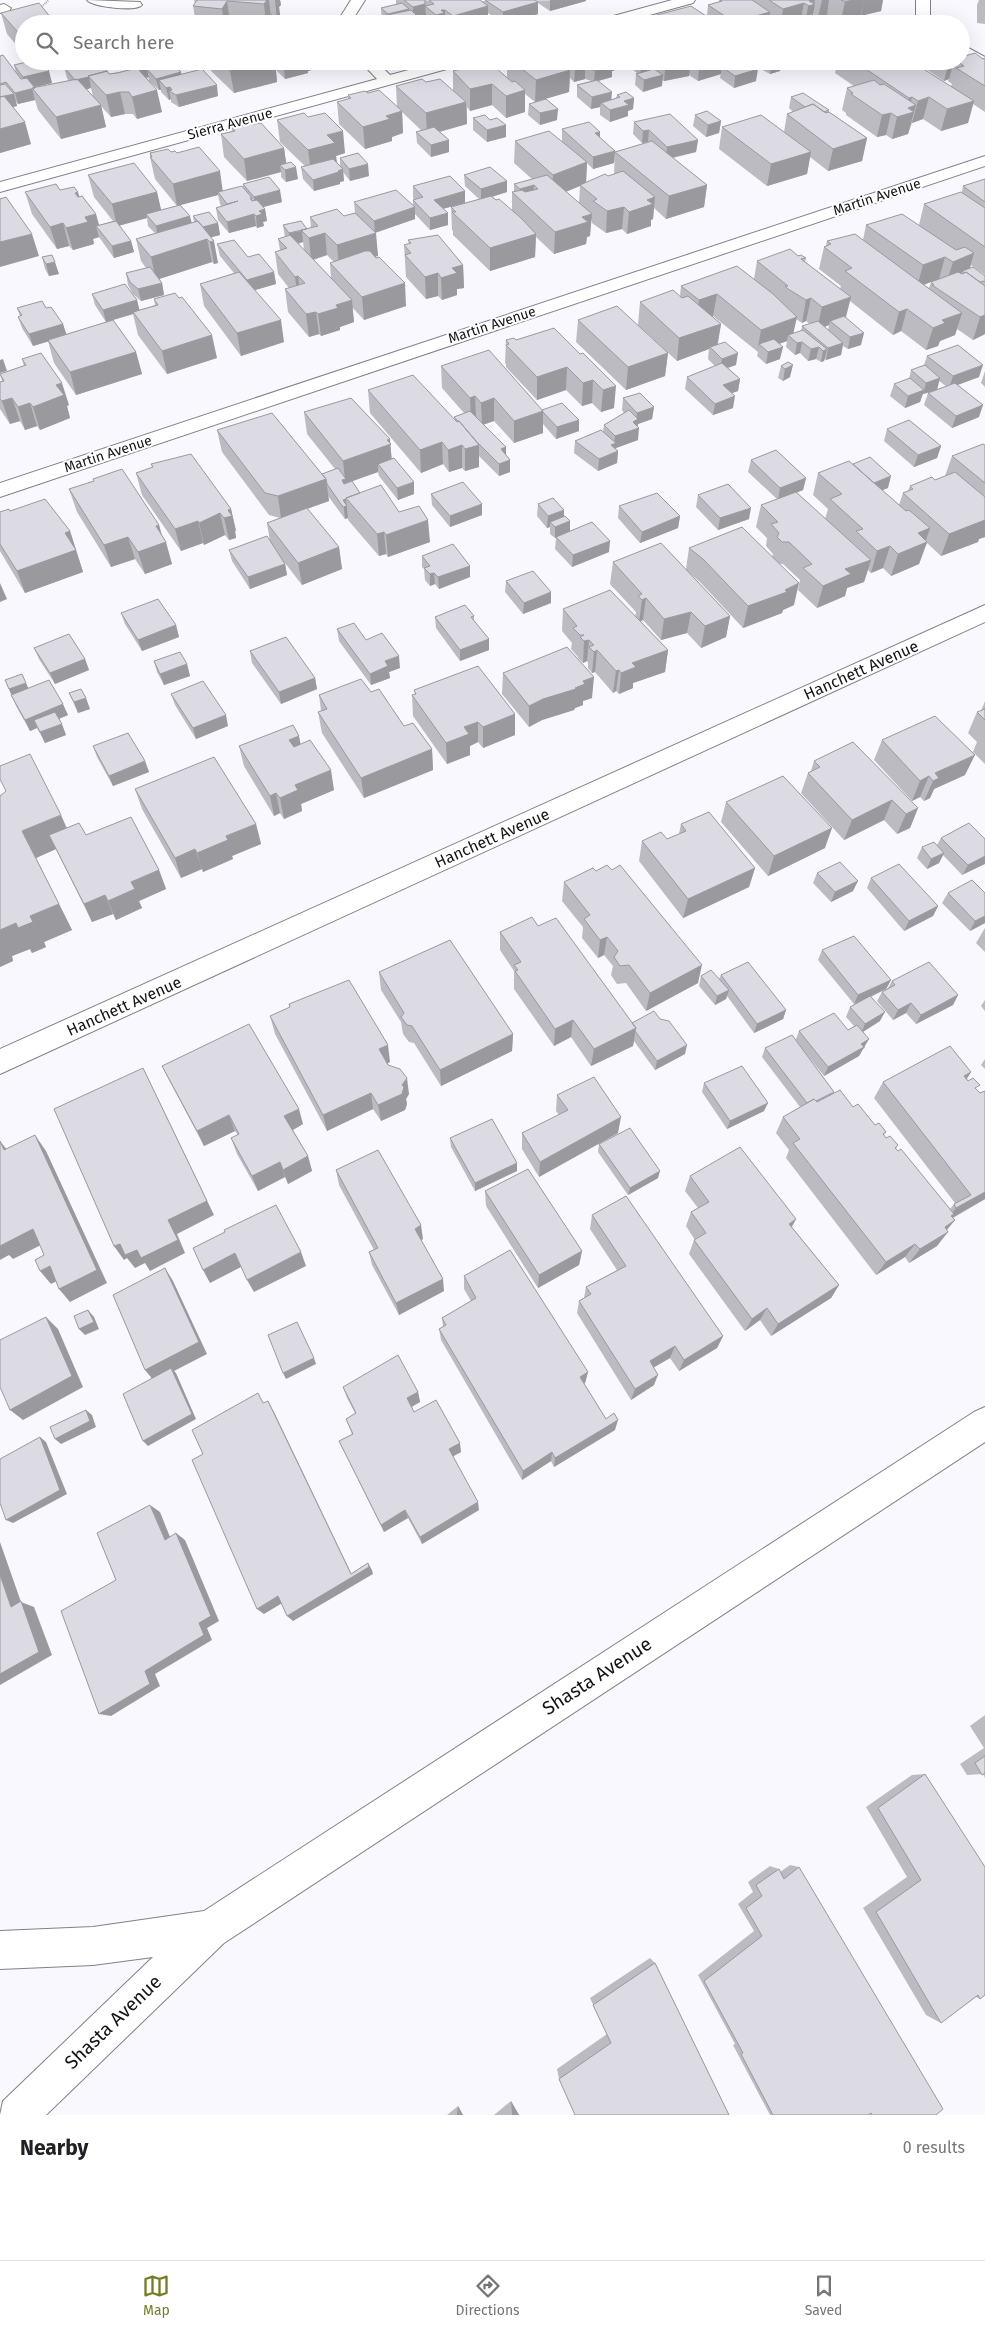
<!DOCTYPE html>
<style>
body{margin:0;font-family:"Fira Sans",sans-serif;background:#f6f6f6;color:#202124}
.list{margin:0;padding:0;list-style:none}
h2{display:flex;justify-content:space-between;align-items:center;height:65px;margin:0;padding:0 20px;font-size:21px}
h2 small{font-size:16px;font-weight:400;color:#757577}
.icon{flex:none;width:28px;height:28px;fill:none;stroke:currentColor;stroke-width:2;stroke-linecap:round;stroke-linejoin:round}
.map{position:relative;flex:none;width:985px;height:2115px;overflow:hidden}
.search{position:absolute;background:#fff;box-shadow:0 5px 20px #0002;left:15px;right:15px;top:15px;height:55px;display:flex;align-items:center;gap:12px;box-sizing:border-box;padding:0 18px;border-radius:28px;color:#757577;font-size:19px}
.sheet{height:145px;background:#fff}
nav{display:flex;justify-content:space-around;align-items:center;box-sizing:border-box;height:70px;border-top:1px solid #e0e0e0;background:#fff;font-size:14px;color:#757577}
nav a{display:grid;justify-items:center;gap:2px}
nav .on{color:#777d27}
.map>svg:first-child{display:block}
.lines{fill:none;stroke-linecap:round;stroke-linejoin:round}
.service-casing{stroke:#828188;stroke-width:2}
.minor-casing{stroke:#828188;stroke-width:2}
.path{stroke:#aaa9ae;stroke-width:2;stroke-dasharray:1 1;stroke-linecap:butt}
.service{fill:#fff;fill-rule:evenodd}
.minor{fill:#fff;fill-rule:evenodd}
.wall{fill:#bdbbc2;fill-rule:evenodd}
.shaded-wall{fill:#9a999e}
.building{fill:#dcdae2;stroke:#9a999e}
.labels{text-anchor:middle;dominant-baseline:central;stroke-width:4;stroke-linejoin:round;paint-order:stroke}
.far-street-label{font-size:14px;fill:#141416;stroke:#fff}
.street-label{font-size:16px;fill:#141416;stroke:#fff}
.near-street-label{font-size:19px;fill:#141416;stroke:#fff}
</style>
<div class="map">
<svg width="985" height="2115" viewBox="0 0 985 2115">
<rect width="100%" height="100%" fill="#f9f8fe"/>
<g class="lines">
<g class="service-casing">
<path id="service" d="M87 0 140 2 142 5C137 12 92 7 87 0Z"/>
</g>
<g class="minor-casing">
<path id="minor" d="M351 0H365L353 19V24H339V19Z
M672 0H695L693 3 617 24H593L595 21Z
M916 0H930V18L934 24H920L916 18Z
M4 4 11 8 9 11 0 13V5Z
M961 44 985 57V67L961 55Z
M360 61H376L390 75 442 61H467L465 64 0 192V182L377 79Z
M985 156V166L0 497V483Z
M985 605V622L0 1074V1049Z
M985 1407V1442L224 1943 46 2115H0L3 2101 153 1957 93 1965 0 1969V1931L93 1927 204 1911 974 1412Z"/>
</g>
<path class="path" d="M40 8 49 0"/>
<use href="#service" class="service"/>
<use href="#minor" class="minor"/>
</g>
<path class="wall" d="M194 0H280L281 5 279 7 280 15 277 20 281 24H238L237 23 230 22 229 24H196L193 6 195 3Z
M396 0 481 1 586 0V1L550 11 538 3V14L503 24 488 13V24H382L381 8 396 4ZM426 15V23L418 17Z
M719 0H883L881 11 861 15 860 18 840 24 827 15 818 17 813 14 811 24H652L653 16H707L708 5 719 2Z
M979 0H985V24L977 23V5Z
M1 13 24 24V54L7 34Z
M0 56 16 72 14 65 70 61 46 67 52 83 35 87V88L69 81 67 78 64 67H89L109 74 129 70 127 61H143L146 66 149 77 146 78 162 112 137 119 133 114H125L111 117 101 106 106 127 61 139 38 110 35 100 18 104 16 102 17 106 13 107 31 144 0 153ZM91 88 93 97 87 89Z
M985 58V112L973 104 968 123 941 131 923 119 912 123 908 134 892 139 886 135 877 137 846 115V113L842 110 847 88 854 86 835 73 838 61H922L920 67 917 68 951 86 952 84 948 81 949 79 944 81 926 69 928 61H961Z
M190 61H325V66L308 71V73L285 79 276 70 277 82 234 93 209 69V64L196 67Z
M507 61H614V71H612V77L598 81 611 100 616 98 617 95 634 98 633 109 628 111V116L610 122 600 115V107L591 109 577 97V85L592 81 585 79 574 82 570 78 569 92 537 101 557 120 540 125 528 115 529 104 535 102 525 94V112L506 118 492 105 470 111 467 107V124L440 132 449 140V152L431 157 417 143 416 132 421 130 402 112 403 133 392 137V141L365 149 339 124 337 102 348 99V95L368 93 397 107 396 86 426 82 453 91V71L507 78Z
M622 61H720L722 63 721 74 698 81 689 75V76L664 81 662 80V86L643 92 635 85 636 74 637 73Z
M739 61H782L780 71 770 74 759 68 760 63 751 65 756 81 734 88 720 78 722 67 740 62Z
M147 69 181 72V74L218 96 179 107 171 102V99L169 100 161 92V90H159L149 81Z
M791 97 829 110V112L867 138 862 161 828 171 810 157 807 174 767 186 719 149 722 127 784 132 787 114 793 112 789 108Z
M695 115 721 121 719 133 706 137 693 126Z
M473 118 490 120 506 125V137L487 142 473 130Z
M277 120 345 153 336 156 337 162 340 166V158L369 176 350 181 343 172 344 181 340 182V184L314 191 303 179 301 167 305 166 280 142Z
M634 122 698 140 696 152 673 158 707 185 704 207 666 219 654 208 653 219 651 220V226L627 234 622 229 606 233 592 223 591 218 590 236 587 237 586 244 554 254 536 237 535 257 490 271 453 235V231L452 230 451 207 479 199 465 186 464 175 507 192 492 197 512 210V192H514V184L532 179 514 163 515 141H562V129L600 138 615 151 614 163 593 169 587 163 586 182 614 175 615 152 649 142H648L642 143 633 134ZM580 186 579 203 566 192Z
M232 127 284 148 286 163 298 179 286 182 281 177V172L247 181 224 157 221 134 232 131Z
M171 152 223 191 243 187V184L282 202 263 207 265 209 267 221 263 222 264 226 257 228 256 226 229 233 218 220 216 208 222 207 220 204 218 195 180 205 192 223 194 222 193 216 218 223 220 235 211 237 218 263 214 264 212 262 159 279 162 283 164 295 141 301 133 294 128 285 126 273 146 268 141 261 136 239 155 233 148 226 147 218 119 226 131 241 134 252 114 258 99 237 93 239 94 244 73 250 69 246 57 249 32 214 25 192 60 190 79 197 99 225 113 221 94 197 88 175 157 192 161 210 177 206 155 179 150 157V153Z
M985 179V275L971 265 970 268 985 276V334L973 340 957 329 955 335 940 341 938 346 926 350 901 331 893 335 850 301 846 318 861 345 848 349 843 346 841 355 826 360 825 359 824 361 821 362 816 359 808 361 800 353 795 355 786 347 787 341 779 344 780 359 766 364 757 356 758 352 713 316V317L721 324 718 344 736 365 728 368 740 379 738 391 732 393 733 408 713 415 685 389 687 377 715 366 708 359 709 349 677 361 638 325 640 302 680 296 681 286 754 279 757 261 798 256 806 258 805 262 840 289 841 286 819 269 824 247 826 246 827 241 863 240 866 225H919L924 204 962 192 963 186ZM931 282 929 288 924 285ZM796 319 802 323 806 321 810 324 802 326 801 331 793 334ZM829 325 828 330 824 327Z
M413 186 465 191V203L443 209 448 213V225L430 230 415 214V219L375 232 378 256H375L406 306 364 320 352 307 354 322 340 327V330L321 336 319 334 309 337 288 312 285 289 289 288 278 274 275 252 280 250 278 239 285 237 283 225 307 229 311 228 310 217 344 216 355 213 354 202 413 206V200H415L413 198ZM303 242 304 250 298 244ZM327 255 334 262 330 263 331 278 314 260Z
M408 240 463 265 464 288 457 289V295L442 300 438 296 426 299 406 277 404 245 409 244Z
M217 244 248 257 274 272 276 284 254 290 284 342 241 356 204 306 200 284 234 273 220 256Z
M42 257 59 274 49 276 45 269Z
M92 294 137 300 139 310 155 305 154 299 217 358 167 374 138 335 133 314 113 320 136 352 142 374 76 395 54 363 48 341 33 346 22 328 18 317 20 316 17 308H46L63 324 66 335 106 322 95 305Z
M578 320 668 353 665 376 626 390 576 342Z
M506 340H516L580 354 614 408 601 412 592 403 582 406 566 390 537 400 506 367V364L505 363Z
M927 356 979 377 958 385 979 417 952 428 924 405 928 393 946 386 939 381 937 390 923 394 920 402 905 408 890 396 894 384 909 379 911 370 924 365Z
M22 359 69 405 67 406 70 418 40 430 37 426 25 430 20 421 10 424 0 409V382L2 381 0 375 24 366Z
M788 362 790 377 783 381 778 378 781 366Z
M441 366 542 410 579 431 556 439 543 424V433L514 443 494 421 483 425 506 447V455L510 460V472L499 476 479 456V467L465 471 462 468 449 472 443 464 421 473 370 413 368 390 455 420 454 417 464 413 442 388Z
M985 371V387L981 383Z
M623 398 654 407 652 419 638 424V440L616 448V450L618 451 617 463 598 471 574 453 575 441 603 431 604 425 624 413 622 410Z
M304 412 390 444 392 459 414 494 398 500 379 476 378 472 347 483 360 493 399 512 430 542 388 557 386 554 379 556 348 520V518L345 519 328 496 329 501 307 509 339 547 342 569 302 585 285 563 287 575 250 589 232 561 229 550 270 542 267 523 280 518 269 515 222 452 217 430 322 474 335 469 307 434Z
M887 429 941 446 937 458 914 467 884 441Z
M985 445V537L979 539 978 542 941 556 927 543 919 564 891 576 883 568 871 573 868 570 864 582 847 588 845 596 817 608 798 590 800 580 783 564H779L794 605 783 610 782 613 743 628 699 581 688 572 730 616 726 637 701 648 687 633 661 640 643 620 640 621 668 650 665 672 633 683V688L619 694 616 691 613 693 595 672 592 673 588 668V663L587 661 583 663 578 658V657L571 649 572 643 562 631 563 609 635 617 636 612 610 584 613 562 686 569 689 548 772 557 773 554 766 546 767 538 756 527 761 505 777 499 748 472 751 460 806 478 803 490 796 493 825 519 828 509 813 495 818 473 853 464 888 488 882 490 899 505 903 493 908 491 910 486 935 480 945 476 952 456Z
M151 464 231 509 236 531H235L236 538 229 540 225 535 204 545 203 543 181 551 142 495 136 473 152 467Z
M93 479 159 525 162 536 172 564 145 574 135 559 111 567 77 512 69 489 94 481Z
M431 494 482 504V515L450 527 432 505Z
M698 495 749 519 718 530 696 507Z
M538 504 564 516 570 531 609 552 572 567 555 549 556 538H555L550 534V527L547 528 537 516Z
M619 506 680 516 678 528 640 543 618 518Z
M10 511 70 531 83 572 25 593 0 551V512Z
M422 556 470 566V577L439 589 435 584 430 586 425 580 424 569 422 567Z
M506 581 551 603 523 614 505 592Z
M121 613 176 625 179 637 142 651 125 624Z
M474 616V621L489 639V650L460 661 436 628 435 617Z
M337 629 366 640 400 668 389 672 390 678 371 685 339 641Z
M34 648 85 659 89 670 55 684 39 659Z
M250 651 315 678 317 689 281 704 252 663Z
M154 661 187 664 190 676 164 685 157 672Z
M503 673 592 698 583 701V705L575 708 574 710 542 720 529 727 502 694Z
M5 680 28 688 68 715 59 719 66 735 45 743 37 728 30 731 16 706Z
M414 690 515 735 483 748 478 742 470 746V755L447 764 413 716 412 695 415 694Z
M69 693 90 709 78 713Z
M171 694 228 726 196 739 175 705Z
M319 695 404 726 432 749 433 770 364 798 322 733 318 712 321 711Z
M985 701V764L973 752 977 742 968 733 977 712 981 711Z
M882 740 965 775 934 789 930 798 924 801 920 797 912 801 874 760Z
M301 744 334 790 301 804 302 811 284 819 280 813 274 816 244 766 239 746Z
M93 746 145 761 149 772 113 786 97 757Z
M814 761 918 808 910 828 897 834 884 820 844 840 801 793 808 773 811 771Z
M135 789 256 824 261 844 232 856 233 859 203 872 202 869 181 878 142 809Z
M0 796 67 828 86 835 159 870 166 889 139 901 142 908 116 920 113 914 92 922 56 849 36 858 72 930 44 942 46 947 32 953 30 949 12 956 13 961 0 967Z
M726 802 825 848 768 876 721 822Z
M681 824 755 868 749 887 683 918 639 861 642 841 667 839 679 834Z
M941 838 985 839 962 875 943 855 939 863 927 869 917 858 922 847 937 845Z
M817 873 853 891 831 902 813 883Z
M871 878 938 906 933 916 904 931 867 888Z
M564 882 698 983 646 1011 626 983 617 984 611 975 613 966 604 955 598 958 582 938 583 927 562 901Z
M948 893H985V923L970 931 942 903Z
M538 926 632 1023 685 1054 655 1070 634 1041 633 1046 591 1066 571 1037 554 1046 514 989V971L500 950V932Z
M985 928V952L976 943Z
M822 950 891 980 886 989 871 997 880 1021 863 1032 865 1048 863 1049 859 1056 824 1076 804 1051 834 1092 833 1094 853 1107 875 1125 886 1132 884 1135 886 1138 898 1145 896 1149 950 1209 955 1203 874 1098 883 1082 971 1072 967 1079 980 1093 985 1091V1199L953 1218 955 1220 947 1230 937 1246 909 1263 905 1257 876 1275 786 1158 789 1150 776 1133 783 1117 800 1107 762 1057 765 1048 796 1039 799 1031 848 1030 854 1026 846 1017 850 1007 862 1001 854 1004 818 960Z
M379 972 513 1034 512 1051 441 1086 414 1043 409 1042 403 1034 401 1022 381 990Z
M721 975 786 1010 783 1019 754 1033 727 996 726 999 715 1005 699 986 701 976 719 979Z
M892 981 958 995 953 1005 916 1024 906 1013 893 1020 877 1001 882 992 888 988Z
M985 1000V1011L981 1006Z
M270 1016 390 1062 387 1064 409 1094 406 1099 407 1104 405 1110 381 1121 373 1109 327 1131 275 1034Z
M985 1059V1069L981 1065Z
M162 1066 303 1124 293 1130 308 1156 312 1171 288 1184 285 1177 258 1191 237 1154 231 1138 238 1135 235 1131 204 1146 170 1082Z
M704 1083 764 1111 727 1129 702 1092Z
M557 1095 618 1133 539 1177 522 1149V1133L559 1115 556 1111Z
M450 1138 517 1171 475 1191 451 1147Z
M599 1144 658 1178 628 1195 598 1152Z
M336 1170 423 1239 421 1240 444 1291 399 1315 372 1265 369 1252 374 1250 339 1185Z
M690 1176 796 1219 792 1227 839 1285 831 1298 771 1336 760 1320 745 1331 689 1254 694 1240H695L686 1226 691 1212 698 1208 685 1191Z
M485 1191 582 1251 579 1265 538 1288 486 1206Z
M592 1215 723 1336 717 1348 679 1371 670 1358 654 1367V1385L631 1400 577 1313 579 1301 584 1298 586 1287 617 1270 590 1229Z
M464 1276 588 1372 585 1383 584 1384 606 1419 615 1430 554 1467 551 1461 522 1480 441 1340 439 1329 443 1327 442 1318 471 1301 464 1289Z
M343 1387 418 1392 420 1402 412 1407 414 1412 461 1452 453 1456 479 1510 422 1544 408 1518 384 1532 339 1441 352 1434 346 1419 355 1413 347 1398Z
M985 1715V1778L983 1774 967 1775 960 1764 984 1748 970 1726Z
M925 1774 980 1999 976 1997 941 2023 926 2015 863 1908 907 1877 866 1807 912 1775Z
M790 1865 799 1867 936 2115H770L733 2045 735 2044 698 1975 754 1931 738 1904 753 1892 748 1882 770 1866 779 1869 780 1872Z
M650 1958 655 1963 729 2115 559 2079 557 2069 607 2034 590 1998Z
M511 2101 519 2115H494Z
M458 2106 463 2115H447Z"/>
<path class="shaded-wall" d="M267 0H269L271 19 266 24 264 4Z
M275 0H280L281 5 279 7 280 15 277 20Z
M550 0H586V1L550 11Z
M812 0H815L814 5 815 4 811 24H805L809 1Z
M822 0H829L827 15 818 17Z
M853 0H864L860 18 840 24 845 2Z
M864 0H883L881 11 861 16Z
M227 1 230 22 229 24H224L222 9Z
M538 2V14L503 24V12Z
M804 3 800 24H781L783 9Z
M425 4 426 15 413 18V7Z
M488 6V24H453V16Z
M409 9V20L388 22V14Z
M441 10H445V24H436V15Z
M770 12 769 24H734V22Z
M35 61H70L37 69Z
M195 61H208L209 64 196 67Z
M269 61H275L277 82 234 93 230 71Z
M283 61H325V66L308 71V73L285 79Z
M607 61H614V71H612V77L594 82 595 71Z
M642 61H653L652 72 640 75Z
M666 61H691L689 76 664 81Z
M747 61H760V63L746 66Z
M777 61H782L780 71 770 74 772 63Z
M903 61H922L920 67 912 70Z
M722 63 721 74 698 81 699 69Z
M146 66 149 77 136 80 133 69Z
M585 67V79L574 82 575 70Z
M952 68 949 79 944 81 947 69Z
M758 69 756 81 734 88 735 76Z
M570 70 569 92 535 102 536 80Z
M49 71 52 83 26 89 23 77Z
M181 72 183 84 170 87 171 92 169 91 171 99 169 100 166 88 159 80 161 90H159L156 79Z
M663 75 662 86 643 92 644 80Z
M89 77 91 88 78 92 75 80Z
M492 84V105L470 111V89Z
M217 85 218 96 179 107 176 95Z
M32 88 35 100 18 104 15 93Z
M157 90 162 112 137 119 132 97Z
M525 90V112L506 118V96Z
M120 92 125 114 111 117 106 95Z
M612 92 611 104 601 103 600 107 591 109 592 97Z
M14 94 17 106 0 110V98Z
M912 97 910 107 916 105 908 134 892 139 897 117 905 115 909 98Z
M929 97 923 119 912 123 918 101Z
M634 98 633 109 628 111V116L610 122V110L624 101Z
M974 101 968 123 941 131 947 109Z
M466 102 467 124 427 135 426 113Z
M101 105 106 127 61 139 56 117Z
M558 109 557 120 540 125V113Z
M402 111 403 133 392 137V141L365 149 363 127 386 116Z
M891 113 886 135 877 137 882 115Z
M721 121 719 133 706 137 708 125Z
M25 122 31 144 0 153V129Z
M506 125V137L487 142V130Z
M649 130 648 142 642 143 643 131Z
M343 131 345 153 336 156 337 165 311 172 308 150 327 135Z
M600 132V143L595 133Z
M867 138 862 161 828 171 833 149Z
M449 140V152L431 157V145Z
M698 140 696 152 666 159 667 147Z
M284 148 287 169 296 167 298 179 286 182 285 170 280 165 281 172 247 181 244 159Z
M615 151 614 163 593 169V157Z
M811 152 807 174 767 186 771 164Z
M587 162 586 184 580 185V186L552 197 553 175Z
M368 164 369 176 350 181 349 169Z
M343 169 344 181 340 182V184L314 191 313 180Z
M220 171 223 193 218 192V195L177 206 173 184Z
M507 181V192L481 200V189Z
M534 185 533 207 519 199 520 189Z
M707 185 704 207 666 219 669 196Z
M280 190 282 202 256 209 254 197Z
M465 191V203L434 211V200Z
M78 192 84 214 75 193Z
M157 192 162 214H146L147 218 117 226 112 204Z
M655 197 653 219 651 220V226L627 234 629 212 647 200Z
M415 207V219L375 233 374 221Z
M624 207 622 229 606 233 607 211Z
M265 209 267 221 263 222 264 226 257 228 256 216 259 211Z
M448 213V225L430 230V218Z
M96 214 101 232 96 226 99 237 93 239 94 244 73 250 66 228 85 217Z
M254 214 256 226 229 233 227 222Z
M592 214 590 236 587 237 586 244 554 254 555 232 582 217Z
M190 216 193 228 158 238 156 226Z
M63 223 69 246 57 249 50 227Z
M218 223 220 235 205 239 203 227Z
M302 231 303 242 291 245 289 233Z
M325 233 327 255 311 260 309 238Z
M376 233 378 256 339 268 337 245Z
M32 234 39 256 0 267V242Z
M536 234 535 257 490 271V248Z
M207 239 212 262 156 280 151 257Z
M131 241 134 252 114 258 112 246Z
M214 241 218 263 214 264 210 242Z
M974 253 968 275 962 271 960 279 946 284 953 262Z
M945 257 939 279 917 287 923 265Z
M55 262 59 274 49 276 46 264Z
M463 265 464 288 457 289V295L442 300 441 278 452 268Z
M274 272 276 284 249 292 247 280Z
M438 273V296L426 299 425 277Z
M298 276 301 298 298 299 295 277Z
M162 283 164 295 141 301 138 289Z
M405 283 406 306 364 320 362 297Z
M717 294 713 316 696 323 699 300Z
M851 297 845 319 830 321 829 325 817 330 822 307Z
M811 298 806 321 802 323 806 300Z
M137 300 140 312H133V314L106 322 103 310Z
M352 300 354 322 340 327V330L321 336 318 314 336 305Z
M907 309 901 331 893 335 899 312Z
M316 312 319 334 309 337 306 314Z
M962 313 955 335 940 341 938 346 926 350 933 328 942 320Z
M985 315V334L973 340 980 317Z
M797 317 792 339 788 335 787 341 765 349 759 344 757 352 761 330Z
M281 320 284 342 241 356 237 333Z
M63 324 67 336 33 346 29 334Z
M721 324 717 346 710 347 709 349 677 361 679 338Z
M864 333 861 345 848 349 850 337Z
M212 335 217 358 167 374 162 351Z
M802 342 800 353 795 355 797 343Z
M843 343 841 355 826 360 828 348Z
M783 347 780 359 766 364 768 352Z
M819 347 816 359 808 361 811 349Z
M827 349 824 361 821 362 823 351Z
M136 352 142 374 76 395 70 372Z
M668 353 665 376 626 390 628 367Z
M738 353 736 365 720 370 722 359Z
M3 359 7 371 0 373V360Z
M793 365 790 377 783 381 785 369Z
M983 365 979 377 949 388 953 376Z
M567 367 566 390 537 400V377Z
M940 378 937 390 923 394 926 383Z
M740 379 738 391 721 397 723 385Z
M593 380 592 403 582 406 583 383Z
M62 383 69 405 67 406 70 418 40 430 33 407 56 385Z
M616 386 614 408 601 412 603 390Z
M924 390 920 402 905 408 908 396Z
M475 396 476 418 471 420 470 398Z
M735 396 733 408 713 415 715 404Z
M12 398 20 421 10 424 2 401Z
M494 398V421L482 425 481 403Z
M30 403 37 426 25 430 18 407Z
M983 405 979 417 952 428 956 416Z
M654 407 652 419 638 424 637 428H639L638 440 616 448 615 453 618 451 617 463 598 471 599 459 611 445 614 444 615 436 633 422 636 420 637 413Z
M543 411V433L514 443V421Z
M579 420V431L556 439 557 427Z
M390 439 392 467 378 464V472L347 483 343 492 342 480 345 479 343 461Z
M442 442 443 464 421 473 420 450Z
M462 445V468L449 472 448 450Z
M479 445V467L465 471V449Z
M941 446 937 458 914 467 918 455Z
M506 447V458L501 449Z
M510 460V472L499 476V464Z
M891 476 888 488 863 498 866 486Z
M806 478 803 490 778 500 780 488Z
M326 479 329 501 281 518 278 496Z
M414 482V494L398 500 397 488Z
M346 499 348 518 345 519 343 500Z
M482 504V515L450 527V516Z
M751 508 749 519 718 530 720 518Z
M231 509 236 531H235L236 538 229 540 224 518 228 510Z
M564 510V522H550V527L547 528 548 516Z
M220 513 225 535 204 545 199 523Z
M680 516 678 528 640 543 642 532Z
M985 519V537L979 539 978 542 941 556 949 534Z
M428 520 430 542 388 557 386 535Z
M198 521 203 543 181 551 175 529Z
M570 521V532L555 538V527Z
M159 525 164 543 166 542 172 564 145 574 138 552 156 526Z
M930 528 925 543 927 542 919 564 891 576 898 554 918 533Z
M70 531 83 572 25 593 17 571 65 533Z
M384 532 386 554 379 556 377 534Z
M128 537 135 559 111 567 104 545Z
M610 541 609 552 572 567 573 555Z
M890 546 883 568 871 573 877 551Z
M339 547 342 569 302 585 298 563Z
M871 560 864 582 847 588 845 596 817 608 823 586 845 569Z
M285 564 287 575 250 589 248 577Z
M470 566V577L439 589 438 577Z
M434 573 435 584 430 586V574Z
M0 583 7 599 0 602Z
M799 583 794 605 783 610 782 613 743 628 748 606Z
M551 592V603L523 614 524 603Z
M646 598 643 620 639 622 642 600Z
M691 612 687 633 661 640 664 619Z
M730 616 726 637 701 648 705 626Z
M176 625 179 637 142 651 138 640Z
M489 639V650L460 661V650Z
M589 640 587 661 583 663 584 641Z
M597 650 595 672 592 673 594 652Z
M668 650 665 672 633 683V688L619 694 621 673 632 663Z
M399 656 400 668 389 672 390 678 371 685 370 674 385 661Z
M85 659 89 670 55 684 50 673Z
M187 664 190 676 164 685 160 674Z
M619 670 616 691 613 693 616 671Z
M594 677 592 698 583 701V705L575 708 574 710 542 720 529 727V706L543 699 575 688 583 681Z
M315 678 317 689 281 704 279 692Z
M26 683 31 694 14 700 9 689Z
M86 698 90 709 78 713 74 702Z
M63 704 68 715 38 727 34 720 37 728 30 731 25 720Z
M515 714V735L483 748V727Z
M226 715 228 726 196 739 193 728Z
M478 722V742L470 746V755L447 764 446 743 464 727Z
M62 724 66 735 45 743 40 732Z
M299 736 303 756 293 761 289 740Z
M432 749 433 770 364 798 361 778Z
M975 755 965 775 934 789 930 798 924 801 933 781 935 773Z
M145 761 149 772 113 786 109 776Z
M331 770 334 790 301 804 302 811 284 819 280 798 295 785Z
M929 776 920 797 912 801 920 781Z
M276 793 280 813 274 816 270 796Z
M892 800 884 820 844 840 852 820Z
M918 808 910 828 897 834 906 814Z
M61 815 73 842 49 835 56 849 36 858 22 831Z
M256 824 261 844 232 856 233 859 203 872 197 853 226 836Z
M832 828 825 848 768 876 774 856Z
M195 849 202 869 181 878 175 858Z
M944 853 939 863 927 869 931 859Z
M985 856V864L962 875 968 865Z
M755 868 749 887 683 918 688 899Z
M159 870 166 889 139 901 142 908 116 920 108 901 131 882Z
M858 881 853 891 831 902 835 892Z
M105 895 113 914 92 922 84 904Z
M59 904 72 930 44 942 46 947 32 953 30 949 12 956 13 961 0 967V930L30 916Z
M938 906 933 916 904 931 909 921Z
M985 916V923L970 931 975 921Z
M607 937 604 955 598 958 600 940Z
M702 965 698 983 646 1011 650 993Z
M891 980 886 989 854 1004 858 995Z
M729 990 726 999 715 1005 717 996Z
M958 995 953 1005 916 1024 921 1015Z
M911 1003 906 1013 893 1020 898 1010Z
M786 1010 783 1019 754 1033 757 1024Z
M885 1012 880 1021 861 1033 865 1024Z
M573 1020 571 1037 554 1046 555 1029Z
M636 1028 633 1046 591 1066 594 1049Z
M513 1034 512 1051 441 1086 440 1070Z
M869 1039 859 1056 824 1076 828 1067 861 1044Z
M388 1045 390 1062 382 1066 379 1049Z
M687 1045 685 1054 655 1070 657 1061Z
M143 1068 214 1215 177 1234 185 1253 150 1271 145 1263 135 1268 127 1258 124 1260 114 1246 120 1244 137 1250 168 1220Z
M971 1072 960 1088 964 1076Z
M407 1078 409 1094 406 1099 407 1104 405 1110 381 1121 378 1105 402 1085Z
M371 1093 373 1109 327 1131 323 1115Z
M768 1103 764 1111 727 1129 730 1121Z
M299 1109 303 1124 289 1132 284 1116Z
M229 1115 235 1131 204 1146 197 1131Z
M621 1117 618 1133 539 1177 540 1162Z
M35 1135 46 1151 107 1283 70 1302 59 1289Z
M0 1141 12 1156 4 1150Z
M308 1156 312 1171 288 1184 283 1170Z
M280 1162 285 1177 258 1191 252 1176Z
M517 1163V1171L475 1191V1183Z
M660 1171 658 1178 628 1195 630 1188Z
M985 1192V1199L945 1222 956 1208Z
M796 1219 788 1233 789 1224Z
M955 1220 943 1234 948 1232 937 1246 909 1263 920 1249 945 1227Z
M421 1225 423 1239 417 1242 415 1229Z
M33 1229 45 1243 13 1259 9 1255 0 1260V1243Z
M915 1244 905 1257 876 1275 886 1262Z
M582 1251 579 1265 538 1288 539 1275Z
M301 1252 306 1266 254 1292 247 1280Z
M235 1253 241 1267 210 1283 203 1270Z
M50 1266 61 1279 51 1284 40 1271Z
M165 1268 173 1281 207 1354 174 1371 176 1373 196 1419 148 1446 143 1441 154 1381 145 1370Z
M443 1279 444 1291 399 1315 396 1303Z
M839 1285 831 1298 771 1336 778 1324Z
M767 1308 760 1320 745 1331 752 1319Z
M88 1310 94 1317 99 1329 85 1335 79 1329Z
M46 1317 58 1329 83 1387 23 1420 10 1410Z
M723 1336 717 1348 679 1371 684 1360Z
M675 1346 670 1358 646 1372 650 1361Z
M314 1358 316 1364 286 1379 283 1373Z
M588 1372 585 1383 578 1387 580 1377Z
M658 1375 654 1385 631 1400 635 1389Z
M418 1392 420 1402 409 1408 407 1398Z
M268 1401 274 1412 353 1577 368 1563 372 1570 373 1574 293 1621 287 1616 351 1574Z
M86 1410 92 1415 96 1427 61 1444 55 1439Z
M618 1420 615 1430 554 1467 555 1458Z
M40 1437 46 1442 67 1494 13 1523 6 1520Z
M460 1443 461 1452 450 1458 449 1449Z
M552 1452 551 1461 522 1480 523 1471Z
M478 1502 479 1510 422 1544 420 1537Z
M150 1505 160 1512 174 1547 165 1540Z
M405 1510 408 1518 384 1532 381 1525Z
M176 1533 185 1540 219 1621 207 1628 212 1640 155 1674 160 1686 111 1716 99 1714 145 1671 199 1623Z
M0 1542 21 1602 34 1607 52 1655 0 1685V1674L11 1607 0 1575Z
M278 1596 284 1602 264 1614 257 1609Z
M511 2101 519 2115H512Z
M458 2106 463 2115H457Z"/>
<path class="building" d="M197 0H267L264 4 227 1 222 9 193 6Z
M404 0H425V4L413 7Z
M429 0H480L488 6 453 16 445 10H441L444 13 436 15 425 6 434 4Z
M485 0H535L538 2 503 12Z
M720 0H752L770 12 734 22 708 5 722 1Z
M769 0H812L809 1 815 4 809 6 804 3 783 9Z
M841 0H853L845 2Z
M39 3 56 24H24V39L1 13Z
M402 3 409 9 388 14 381 8Z
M691 6 718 24H663L653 16Z
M411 10 426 24H386L389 23 382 16Z
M271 14 281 24H239L237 22Z
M975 53 983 59 985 58V86L956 68 964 66 957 61H961V57Z
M3 55 21 79 27 78 35 88 15 93 6 82 0 84V56Z
M31 61H41L49 71 23 77 14 65Z
M85 61 89 67 101 64 108 72 107 71 88 76 89 77 75 80 64 67Z
M128 61H143L146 66 133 69Z
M220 61H269L230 71Z
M512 61H558L570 70 536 80Z
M565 61H607L613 66 595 71 585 67 575 70Z
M691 61H720L722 63 699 69 691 63Z
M741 61H746L758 69 735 76 722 67Z
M854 61H912L914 63H910L918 69 922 68 974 101 947 109 929 97 918 101 912 97 909 98Z
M935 61H953L952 68 947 69Z
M489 62 512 82 515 81 525 90 506 96 492 84 470 89 453 71Z
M171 63 181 72 156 79 147 69Z
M137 68 157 90 132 97 129 92H120L106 95 88 76 107 71 109 74 117 73Z
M202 69 217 85 176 95 169 91 172 90 170 87 166 88 159 80Z
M654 69 663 75 644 80 636 74Z
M77 79 101 105 56 117 32 88Z
M422 79 426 82 440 79 466 102 426 113 396 86Z
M597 80 612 92 592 97 577 85Z
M874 80 880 85 884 84 916 105 908 108 914 112 897 117 891 113 882 115 851 94 853 93 847 88Z
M5 84 14 94 0 97V85Z
M379 90 402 111 386 116 390 119 363 127 337 102 351 98 348 95 365 91 368 93Z
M626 92 634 98 624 101 629 105 610 110 601 103 620 97 617 95Z
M803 93 829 110 824 112 813 104 805 107 791 97Z
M4 96 25 122 0 129V97Z
M546 99 558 109 540 113 529 104Z
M813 104 826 113 829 112 867 138 833 149 787 114Z
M707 111 721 121 708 125 695 115Z
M304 113 308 117 325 113 343 131 327 135 335 143 308 150 277 120Z
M670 114 698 140 667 147 649 130 643 131 634 122Z
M485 115 490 120 497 118 506 125 487 130 473 118Z
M761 115 811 152 771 164 722 127Z
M589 122 600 132 595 133 615 151 593 157 562 129Z
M261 123 284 148 244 159 221 134 235 131 232 127Z
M434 127 449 140 431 145 416 132Z
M549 131 587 162 553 175 515 141Z
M652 141 707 185 669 196 615 152Z
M199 147 220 171 173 184 150 157H152L150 153 168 149 171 152 175 151 177 153Z
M358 153 368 164 349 169 340 158Z
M333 159 343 169 338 171 339 172 313 180 301 167Z
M291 162 296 167 285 170 280 165Z
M134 163 157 192 112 204 88 175Z
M490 167 507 181 481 189 464 175Z
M623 171 655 197 647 200 653 204 629 212 624 207 607 211 593 201 597 199 580 185 605 174 608 176Z
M547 175 592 214 582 217 588 222 555 232 512 192 522 190 525 192 538 189 534 185 520 189 514 184Z
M450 176 465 191 434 200 448 213 430 218 413 200 423 197 413 186Z
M269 177 280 190 254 197 243 184Z
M985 179V202L963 186Z
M56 184 60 190 74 187 78 192 75 193 78 197 82 196 96 214 85 217 88 222 66 228 63 223 50 227 25 192Z
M242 186 252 198H250L252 201 257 200 265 209 259 211 262 214 256 216 254 214 227 222 216 208 238 201 227 204 218 192Z
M396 190 415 207 374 221 354 202Z
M961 192 985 208V247L924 204Z
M491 196 496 200 499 199 521 218 536 234 490 248 452 212H456L451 207Z
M6 197 32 234 0 242V199Z
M180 205 190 216 156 226 146 214Z
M337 209 344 216 355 213 376 233 337 245 325 233 309 238 301 230 318 226 310 217Z
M209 212 218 223 203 227 193 216Z
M902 214 956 250 965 247 974 253 953 262 945 257 923 265 866 225Z
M116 221 131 241 112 246 96 226Z
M198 221 214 241 210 242 207 239 151 257 136 239Z
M301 221 307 229 289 233 283 225Z
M855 234 962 313 942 320 945 323 933 328 907 309 899 312 845 271 852 268 824 247 831 244 827 241Z
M290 235 352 300 336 305 338 308 318 314 316 312 306 314 285 289 305 283 298 276 295 277 275 252 287 248 278 239Z
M438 235 463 265 452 268 457 273 441 278 438 273 425 277 405 255 411 253 404 245 411 243 408 240Z
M234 240 248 257 259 254 274 272 247 280 217 244Z
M790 249 798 256 801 255 806 258 801 259 851 297 822 307 811 298 806 300 788 289 785 286H788L757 261Z
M365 251H370L376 258 379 257 405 283 362 297 330 263Z
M52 255 55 262 46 264 42 257Z
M737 266 773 294 797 317 761 330 717 294 699 300 681 286Z
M150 267 162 283 138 289 130 282 126 273Z
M973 267 985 276V282L984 281 980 282 966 272 965 273 962 271Z
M239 272 281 320 237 333 200 284Z
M958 272 962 274 966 272 985 286V315L980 317 932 285H934L931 282Z
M125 284 137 300 103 310 92 294Z
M673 290 682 298 688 296 721 324 679 338 640 302Z
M175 293 179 298 182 297 212 335 162 351 133 312 158 305 154 299Z
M42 301 46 308 51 307 63 324 29 334 18 317 22 315 17 308Z
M617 306 668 353 628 367 578 320Z
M844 316 864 333 850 337 830 321Z
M113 320 136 352 70 372 48 340Z
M818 321 843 343 828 348 802 326Z
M554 328 580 354 583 353 616 386 603 390 593 380 583 383 567 367 537 377 506 345 509 344 506 340 514 338 516 340Z
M803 330 827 349 823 351 819 347 811 349 802 342 797 343 788 335Z
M774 339 783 347 768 352 759 344Z
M725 342 738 353 722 359 710 347Z
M958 345 983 365 953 376 927 356Z
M489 350 543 411 514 421 494 398 481 403 475 396 470 398 441 366Z
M41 353 62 383 56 385 64 395 33 407 30 403 18 407 12 398 2 401 0 399V382L4 381 0 374 26 365 22 359Z
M788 362 793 365 785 369 781 366Z
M722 363 740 379 723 385 735 396 715 404 687 377Z
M925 365 940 378 926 383 911 370Z
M413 375 457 422 459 421 479 445 465 449 462 445 448 450 442 442 420 450 368 390Z
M910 378 924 390 908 396 894 384Z
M955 383 983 405 956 416 928 393Z
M640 393 654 407 637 413 623 398Z
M351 398 390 439 387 440 391 444 343 461 304 412Z
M562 403 579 420 557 427 543 412 542 410Z
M629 410 638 419 633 422 639 428 615 436 604 425Z
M470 411 506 447 501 449 510 460 499 464 477 442 459 421H458L454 417Z
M272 413 326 479 278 496 265 493 217 430Z
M909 420 941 446 918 455 887 429Z
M601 430 616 443 611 445 618 451 599 459 575 441Z
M983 444 985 445V483L952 456Z
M776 450 806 478 780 488 751 460Z
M191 454 231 509 228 510 232 516 224 518 220 513 199 523 198 521 175 529 136 473 153 467 151 464Z
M870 457 891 476 874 483 853 464Z
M394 458 414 482 397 488 378 464Z
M849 461 906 511 909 510 930 528 918 533 927 542 898 554 890 546 877 551 856 531 863 529 830 499 842 494 818 473Z
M338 468 346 479 342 480 344 484 352 481 360 493 346 498V499L343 500 347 506 343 507 327 484 326 479 322 474Z
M122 469 159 525 156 526 166 542 138 552 128 537 104 545 69 489 94 481 93 479Z
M955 472 985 497V520L949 534 903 493 913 489 910 486 932 477 935 480Z
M463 482 482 504 450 516 431 494Z
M728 484 751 508 720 518 698 495Z
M381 485 399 512 419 506 428 520 386 535 384 532 377 534 346 498Z
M796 492 871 560 845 569 851 574 823 586 803 568 812 564 789 542H782L777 537 779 533 771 524 778 522 761 505Z
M657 493 680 516 642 532 619 506Z
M553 498 564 510 548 516 538 504Z
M45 499 70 531 65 533 76 550 17 571 0 544V512L9 509 10 511Z
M307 508 339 547 298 563 267 523Z
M565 516 570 521 555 527 550 522Z
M592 522 610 541 573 555 556 537Z
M742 527 799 583 785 590 787 592 748 606 703 559 689 548Z
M267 536 285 564 248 577 229 550Z
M661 543 730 616 705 626 691 612 664 619 646 598 642 600 638 596 642 594 613 562Z
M453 544 470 566 438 577 434 573 430 574 424 568 430 566 422 556Z
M533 571 551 592 524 603 506 581Z
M610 590 668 650 632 663 636 667 621 673 619 670 616 671 597 650 594 652 589 647 594 645 589 640 584 641 580 637 584 635H580L573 628 577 626 563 609Z
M158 599 176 625 138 640 121 613Z
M465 605 474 616 471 617 489 639 460 650 435 617Z
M354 623 366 640 382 633 399 656 385 661 388 666 370 674 337 629Z
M69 634 85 659 50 673 34 648Z
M286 637 315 678 279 692 250 651Z
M567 647 594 677 583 681 585 684 575 688 576 689 543 699 529 706 503 673Z
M180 652 187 664 160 674 154 661Z
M478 666 515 714 483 727 478 722 464 727 469 734 446 743 412 695 416 694 414 690Z
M22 674 26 683 9 689 5 680Z
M361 679 371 692 379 689 404 726 413 723 432 749 361 778 318 712 327 709 319 695Z
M49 680 63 704 25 720 11 695Z
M203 681 226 715 193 728 171 694Z
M81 689 86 698 74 702 69 693Z
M985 709V720L977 712Z
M55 712 62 724 40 732 34 720Z
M935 716 975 755 935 773 939 778 933 781 929 776 920 781 882 740Z
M293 725 299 736 289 740 294 747 310 740 331 770 295 785 298 790 280 798 276 793 270 796 239 746Z
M128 733 145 761 109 776 93 746Z
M853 742 918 808 906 814 892 800 852 820 808 773 820 767 814 761Z
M30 754 61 815 22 831 59 904 30 916 33 922 18 928 16 923 0 930V796L6 791 0 779V766Z
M214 757 256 824 226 836 228 840 197 853 195 849 175 858 135 789Z
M783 776 832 828 774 856 726 802Z
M709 812 755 868 688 899 642 841 661 832 667 839 686 831 681 824Z
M131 817 159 870 131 882 135 889 108 901 105 895 84 904 49 835 79 823 86 835Z
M969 823 985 839V856L968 865 941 838Z
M934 842 944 853 931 859 922 847Z
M840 862 858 881 835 892 817 873Z
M899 864 938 906 909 921 871 878Z
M607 865 612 870 620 865 702 965 650 993 629 965 620 966 614 957 618 951 607 937 600 940 584 919 590 915 564 882 593 868 596 871Z
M972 880 985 893V916L975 921 948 893Z
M532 917 538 926 556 918 636 1028 594 1049 573 1020 555 1029 515 971 518 970 514 965 521 962 500 932Z
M854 936 891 980 858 995 822 950Z
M450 940 513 1034 440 1070 412 1026 407 1025 401 1017 404 1013 379 972Z
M748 962 786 1010 757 1024 721 975Z
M929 962 958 995 921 1015 911 1003 898 1010 882 992 895 985 892 981Z
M711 970 729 990 717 996 701 976Z
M349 980 388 1045 379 1049 388 1065 400 1069 407 1078 402 1085 404 1087 402 1094 378 1105 371 1093 323 1115 270 1016 290 1007 289 1004Z
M870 996 885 1012 865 1024 850 1007Z
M654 1011 660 1019 669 1021 687 1045 657 1061 635 1031 636 1028 632 1023Z
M834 1013 848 1030 857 1025 869 1039 861 1044 864 1047 828 1067 799 1031Z
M249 1024 299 1109 284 1116 308 1156 283 1170 280 1162 252 1176 231 1138 239 1134 229 1115 197 1131 162 1066Z
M792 1035 834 1092 816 1101 814 1099 807 1103 765 1048Z
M950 1046 971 1072 964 1076 968 1081 973 1078 980 1085 975 1088 980 1093 985 1091V1192L956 1208 954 1204 971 1195 883 1082Z
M742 1066 768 1103 730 1121 704 1083Z
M143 1068 207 1201 168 1220 178 1240 141 1258 137 1250 125 1255 120 1244 114 1246 54 1109Z
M594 1077 621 1117 540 1162 522 1133 568 1110 557 1095Z
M840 1090 853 1107 858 1104 875 1125 879 1123 886 1132 883 1134 886 1138 890 1136 898 1145 895 1148 898 1151 901 1149 954 1214 951 1216 955 1220 945 1227 948 1232 920 1249 915 1244 886 1262 793 1143 800 1139 783 1117 814 1099 817 1102Z
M492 1119 517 1163 475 1183 450 1138Z
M630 1128 660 1171 630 1188 599 1144Z
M35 1135 97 1270 59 1289 50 1266 40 1271 35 1260 44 1255 33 1229 0 1246V1141L4 1150Z
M740 1147 796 1219 789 1224 839 1285 778 1324 767 1308 752 1319 694 1240 706 1233 691 1212 709 1202 690 1176Z
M378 1150 421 1225 415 1229 443 1279 396 1303 369 1252 378 1248 336 1170Z
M528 1169 582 1251 539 1275 485 1191Z
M626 1196 723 1336 684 1360 675 1346 650 1361 658 1375 635 1389 579 1301 591 1294 586 1287 626 1266 592 1215Z
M276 1205 301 1252 247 1280 235 1253 203 1270 193 1248 225 1232 224 1230Z
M510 1250 588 1372 580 1377 606 1419 614 1413 618 1420 555 1458 552 1452 523 1471 439 1329 446 1325 442 1318 476 1298 464 1276Z
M165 1268 199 1342 145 1370 113 1295Z
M88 1310 94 1322 79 1329 74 1316Z
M46 1317 72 1376 10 1410 0 1387V1340Z
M297 1322 314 1358 283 1373 268 1335Z
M398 1355 418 1392 407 1398 414 1412 436 1400 460 1443 449 1449 478 1502 420 1537 405 1510 381 1525 339 1441 353 1434 346 1419 356 1413 343 1387Z
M171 1368 192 1414 143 1441 123 1394Z
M258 1393 263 1403 268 1401 351 1574 368 1563 369 1567 287 1616 278 1596 257 1609 192 1460 203 1454 192 1430Z
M86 1410 90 1421 55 1439 50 1427Z
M40 1437 60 1490 6 1520 0 1503V1459Z
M150 1505 165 1540 176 1533 211 1616 199 1623 204 1635 145 1671 150 1684 99 1714 61 1611 116 1580 97 1533Z
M0 1575 11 1607 21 1601 39 1652 0 1674Z
M985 1756V1773L982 1775 975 1763Z
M925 1774 985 1867V1995L980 1999 978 1995 941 2023 876 1912 921 1880 878 1808Z
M799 1867 943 2109 936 2115H872L871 2113 868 2115H773L741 2054 743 2053 704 1981 762 1936 746 1908 762 1896 756 1885 779 1869 784 1879Z
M655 1963 729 2115H575L559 2079 611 2043 593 2005Z"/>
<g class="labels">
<g class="far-street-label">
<text transform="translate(230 124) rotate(-15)">Sierra Avenue</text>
<text transform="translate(877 197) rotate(-18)">Martin Avenue</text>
<text transform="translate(492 325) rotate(-18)">Martin Avenue</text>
<text transform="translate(108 454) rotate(-18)">Martin Avenue</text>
</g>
<g class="street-label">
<text transform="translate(861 670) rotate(-24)">Hanchett Avenue</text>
<text transform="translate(492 838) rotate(-24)">Hanchett Avenue</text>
<text transform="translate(124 1006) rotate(-24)">Hanchett Avenue</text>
</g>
<g class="near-street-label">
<text transform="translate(597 1676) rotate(-33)">Shasta Avenue</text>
<text transform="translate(113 2022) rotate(-44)">Shasta Avenue</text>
</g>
</g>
</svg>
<div class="search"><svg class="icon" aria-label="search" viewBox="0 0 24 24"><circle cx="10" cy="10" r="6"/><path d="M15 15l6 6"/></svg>Search here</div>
</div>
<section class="sheet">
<h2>Nearby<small>0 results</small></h2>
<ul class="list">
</ul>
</section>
<nav>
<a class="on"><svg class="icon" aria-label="map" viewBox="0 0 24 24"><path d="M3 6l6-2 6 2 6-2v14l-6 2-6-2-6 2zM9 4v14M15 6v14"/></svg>Map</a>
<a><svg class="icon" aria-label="directions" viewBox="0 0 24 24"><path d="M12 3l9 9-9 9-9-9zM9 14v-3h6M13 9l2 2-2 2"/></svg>Directions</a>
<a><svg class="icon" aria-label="saved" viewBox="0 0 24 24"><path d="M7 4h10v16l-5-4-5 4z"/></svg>Saved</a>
</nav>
